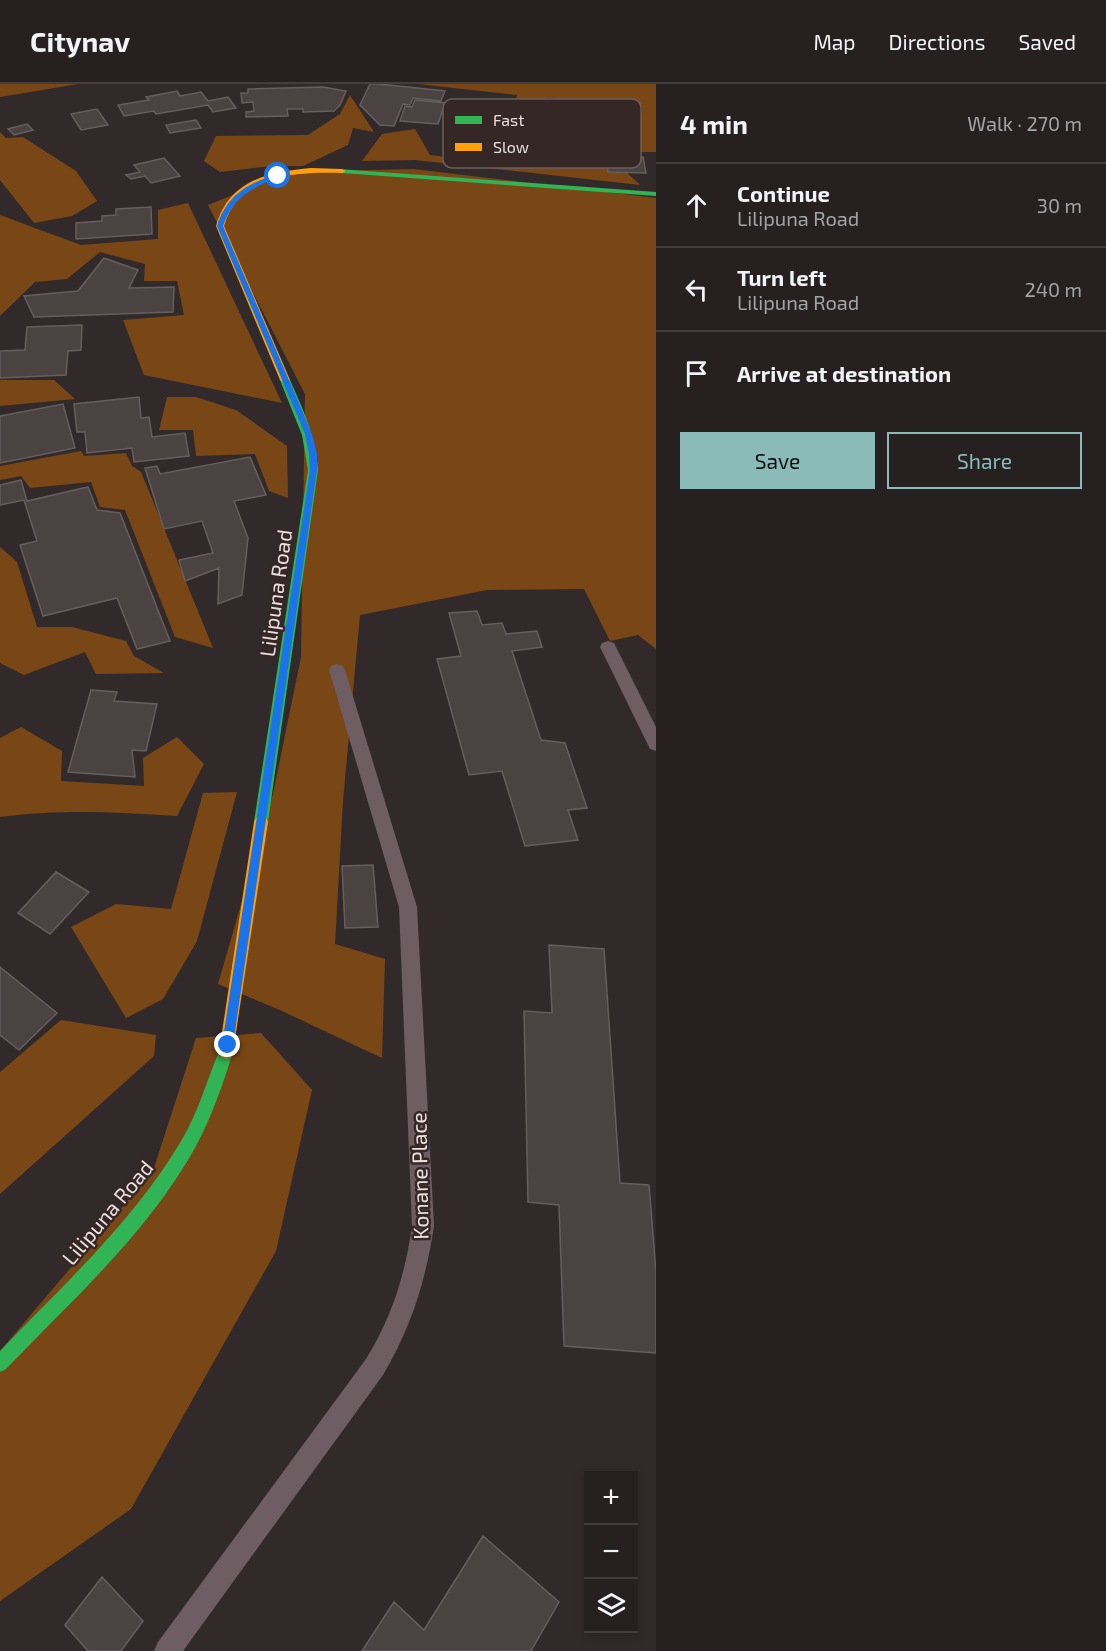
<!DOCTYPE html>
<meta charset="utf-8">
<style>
body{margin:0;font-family:"Exo 2",sans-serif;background:#2e2829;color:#f1f3f6}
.controls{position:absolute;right:18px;bottom:18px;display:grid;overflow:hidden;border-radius:0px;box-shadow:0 3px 9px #0003}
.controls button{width:54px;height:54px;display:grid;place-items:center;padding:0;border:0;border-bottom:2px solid #423e3e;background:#262020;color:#f1f3f6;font:30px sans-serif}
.stop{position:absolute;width:18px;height:18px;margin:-14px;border:4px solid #1a73e8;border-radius:50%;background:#fff}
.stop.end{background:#1a73e8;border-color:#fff;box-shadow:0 2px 6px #0008}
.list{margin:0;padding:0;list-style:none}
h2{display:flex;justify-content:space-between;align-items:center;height:78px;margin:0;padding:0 24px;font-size:26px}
h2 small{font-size:20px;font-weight:400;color:#a4a3a5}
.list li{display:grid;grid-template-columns:39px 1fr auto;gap:18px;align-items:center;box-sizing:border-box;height:84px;padding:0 24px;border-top:2px solid #423e3e}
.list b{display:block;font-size:22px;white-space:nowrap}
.list p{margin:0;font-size:20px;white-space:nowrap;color:#a4a3a5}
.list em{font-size:20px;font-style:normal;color:#a4a3a5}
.actions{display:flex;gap:12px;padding:18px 24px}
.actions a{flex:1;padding:14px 0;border:2px solid #8bbbb9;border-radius:0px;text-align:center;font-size:21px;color:#8bbbb9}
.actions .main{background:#8bbbb9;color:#111}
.icon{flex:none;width:33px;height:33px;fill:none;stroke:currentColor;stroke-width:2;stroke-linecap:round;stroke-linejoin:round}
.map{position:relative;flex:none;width:656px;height:1567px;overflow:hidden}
header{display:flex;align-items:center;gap:36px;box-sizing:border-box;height:84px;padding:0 30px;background:#262020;border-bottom:2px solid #423e3e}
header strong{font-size:28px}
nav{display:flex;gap:33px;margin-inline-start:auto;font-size:21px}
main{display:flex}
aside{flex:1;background:#262020}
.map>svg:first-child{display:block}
.forest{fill:#794715}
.building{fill:#4a4342;stroke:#655e5d;stroke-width:1.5}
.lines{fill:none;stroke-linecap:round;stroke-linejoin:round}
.lane{fill:#6e5d63;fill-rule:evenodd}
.fast{fill:#30b455;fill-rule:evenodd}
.slow{fill:#ff9f0a;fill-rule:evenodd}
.route{fill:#1a73e8}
.labels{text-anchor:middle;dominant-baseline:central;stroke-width:5;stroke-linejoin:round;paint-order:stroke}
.street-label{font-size:21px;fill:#eae0e0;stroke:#362727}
.key{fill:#362727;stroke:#6c5e5e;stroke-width:1.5}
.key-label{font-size:16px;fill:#eae0e0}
</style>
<header>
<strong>Citynav</strong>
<nav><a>Map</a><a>Directions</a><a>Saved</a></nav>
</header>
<main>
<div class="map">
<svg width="656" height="1567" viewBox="0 0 656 1567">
<rect width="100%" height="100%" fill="#322a2a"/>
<path class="forest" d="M0 0H78L0 13Z
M418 0H656V68H623L622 84 640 101 415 76 362 77 382 50 415 45 430 71 462 75 475 61 584 72 588 51 639 54 642 23 546 14 548 23 514 21 517 11Z
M350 11 374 48 353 44 348 61 303 82H272L220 88 204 77 216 52 308 51 340 30Z
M0 48 6 54 23 53 76 87 97 117 72 132 34 139 0 96Z
M413 85 656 114V565L638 551 610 557 584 505 487 506 360 531 343 717 335 860 385 875 382 974 282 927 218 900 273 710 301 573 305 310 208 121 290 88Z
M188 119 282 319 144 291 123 236 184 231 177 197H144L145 180 100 168 67 195 35 198 0 232V131L81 161 158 155V126Z
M0 296H54L75 315 0 322Z
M167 313H196L236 326 287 362 288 414 269 407 255 370 196 372 193 346H159Z
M81 367 84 372 126 369 132 382 141 388 213 564 175 553 125 426 100 423 91 398 30 404 21 392 0 396V382Z
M0 463 17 478 37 543H72L126 557 134 572 164 589 96 590 85 568 24 591 0 579Z
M21 643 62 667 61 697 144 702 143 674 177 653 204 680 177 732C115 728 61 725 0 733V654Z
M237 708 197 857 163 915 126 934 71 843 116 820 171 825 203 709Z
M61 936 156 951 154 972 0 1110V988Z
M261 949 312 1006 276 1167 131 1425 0 1517V1267L153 1087 196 954Z"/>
<path class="building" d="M370 0H379L445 7 441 17 413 14 410 21 403 20 394 42 380 41 360 21Z
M323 3 346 7 340 21 334 27 303 28V25H287L288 32 246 33V28L254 27 253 18 242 19 241 9H248V5Z
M177 7 180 12 201 8 208 17 228 13 236 24 213 28 208 21 156 30 154 27 124 32 118 21 149 16 146 13Z
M415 16 445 19 438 40 400 37 405 22 412 23Z
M97 25 108 41 81 46 71 30Z
M196 36 201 44 170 49 166 41Z
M27 40 33 46 14 51 8 45Z
M605 72 643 73 646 89 608 88Z
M164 74 180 92 151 99 145 92 131 95 126 91 140 88 134 81Z
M151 123 152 150 76 155V139L102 137V132L116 131V125Z
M104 174 138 186 129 204 174 203 173 228 34 233 24 212 78 207Z
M82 241 81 266 68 267 66 291 0 294V267L25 266 27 243Z
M139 313 141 334 149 333 152 353 185 349 189 372 134 378 132 364 87 369 85 348H77L74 320Z
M63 320 75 364 0 379V332Z
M250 373 266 411 234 417 248 454 242 511 218 520 219 484 185 497 179 476 213 469 202 437 164 445 145 384 157 382 160 390Z
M21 396 27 417 88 403 97 426 120 429 170 557 137 565 117 514 43 532 20 461 37 457 24 416 0 421V401Z
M477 527 482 541 502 539 506 550 537 547 542 563 512 567 541 656 565 659 587 724 568 726 578 756 525 762 502 687 469 691 437 575 461 572 449 529Z
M91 606 117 608 114 617 157 620 146 667 132 666 135 693 68 688Z
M373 781 378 843 345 844 342 782Z
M56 788 89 808 50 850 18 829Z
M549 861 604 865 620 1099 649 1101 656 1188V1269L564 1262 559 1121 528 1118 524 927 552 929Z
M0 883 57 929 19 966 0 951Z
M483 1452 559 1518 531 1567H362L394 1518 424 1546Z
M102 1493 143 1537 121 1567H88L65 1541Z"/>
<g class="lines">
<path class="lane" d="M608 557 614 559 656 643V667L650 665 600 563 602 559Z
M337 580 343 582 345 586 417 823 434 1142C426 1196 411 1244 383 1291L183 1567H154L158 1558 366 1275C392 1233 405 1191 412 1142L399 823 329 586 331 582Z"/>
<path class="fast" d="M339 85 656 108V112L342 89 338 87Z
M285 293 290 296C303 325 316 353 318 386L268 738 266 742H256L254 738 308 386 302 351 280 296Z
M226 961 231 963 233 968C223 1000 212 1032 196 1062 149 1148 73 1215 6 1285L0 1288V1267C65 1199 137 1134 184 1052 200 1024 208 992 221 963Z"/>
<path class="slow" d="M311 84 342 85 346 87 342 89C296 88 239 90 224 142L290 296 285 299 280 296 216 142C229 96 268 88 311 84Z
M261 733 266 734 268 738 233 968 231 973 226 975 221 973 219 968 254 738 256 734Z"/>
</g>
<path class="route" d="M278 90 280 93C252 103 233 113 223 142L312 350 317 370V386L233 961 228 966 222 961 310 386 309 370 305 350 217 142C227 111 248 99 278 90Z"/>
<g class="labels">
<g class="street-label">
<text transform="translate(275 509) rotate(-82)">Lilipuna Road</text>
<text transform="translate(419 1092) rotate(-91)">Konane Place</text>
<text transform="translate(107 1128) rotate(-50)">Lilipuna Road</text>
</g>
</g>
<rect x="443" y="15" width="198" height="69" rx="9" class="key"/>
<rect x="455" y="32" width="27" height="8" fill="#30b455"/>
<rect x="455" y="59" width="27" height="8" fill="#ff9f0a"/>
<g class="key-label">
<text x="493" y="42">Fast</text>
<text x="493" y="69">Slow</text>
</g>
</svg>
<div class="controls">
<button>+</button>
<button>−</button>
<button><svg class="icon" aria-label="layers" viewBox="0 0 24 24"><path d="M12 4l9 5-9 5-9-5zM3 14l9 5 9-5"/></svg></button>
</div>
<div class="stop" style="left:278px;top:92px"></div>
<div class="stop end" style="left:228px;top:961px"></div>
</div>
<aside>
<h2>4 min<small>Walk · 270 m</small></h2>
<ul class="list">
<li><svg class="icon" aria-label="ahead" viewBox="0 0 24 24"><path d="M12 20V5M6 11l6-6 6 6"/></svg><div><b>Continue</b><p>Lilipuna Road</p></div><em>30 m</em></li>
<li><svg class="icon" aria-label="left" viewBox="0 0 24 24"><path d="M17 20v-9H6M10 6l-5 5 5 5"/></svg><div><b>Turn left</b><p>Lilipuna Road</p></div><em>240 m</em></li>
<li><svg class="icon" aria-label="arrive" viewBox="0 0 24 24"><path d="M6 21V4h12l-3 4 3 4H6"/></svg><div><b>Arrive at destination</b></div></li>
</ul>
<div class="actions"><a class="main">Save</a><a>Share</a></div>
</aside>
</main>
